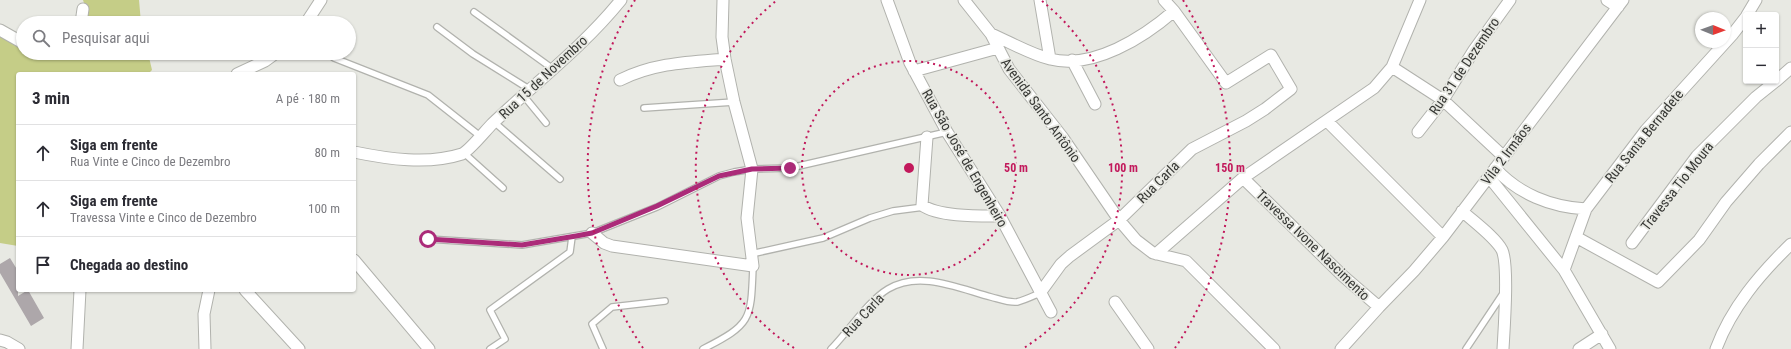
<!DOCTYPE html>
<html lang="pt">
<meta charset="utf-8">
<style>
body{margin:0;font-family:"Roboto Condensed",sans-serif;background:#f7f7f7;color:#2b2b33}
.controls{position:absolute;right:12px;top:12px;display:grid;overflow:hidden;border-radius:4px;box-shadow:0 1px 3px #0004}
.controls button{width:36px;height:36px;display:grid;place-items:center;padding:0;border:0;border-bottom:1px solid #e1e1e2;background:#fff;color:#2b2b33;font:20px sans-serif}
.compass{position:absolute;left:1695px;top:12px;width:36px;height:36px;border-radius:50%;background:#fff;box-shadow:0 1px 3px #0004;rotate:91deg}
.stop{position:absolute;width:12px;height:12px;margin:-9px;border:3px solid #ab2b79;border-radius:50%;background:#fff}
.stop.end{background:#ab2b79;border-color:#fff;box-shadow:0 1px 4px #0008}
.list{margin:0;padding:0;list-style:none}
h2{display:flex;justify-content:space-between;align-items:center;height:52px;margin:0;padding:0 16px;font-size:17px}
h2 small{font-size:13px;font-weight:400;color:#7c7c81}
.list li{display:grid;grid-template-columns:26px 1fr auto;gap:12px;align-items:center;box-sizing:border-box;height:56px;padding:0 16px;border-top:1px solid #e1e1e2}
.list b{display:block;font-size:15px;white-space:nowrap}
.list p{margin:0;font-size:13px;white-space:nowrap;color:#7c7c81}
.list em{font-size:13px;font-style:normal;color:#7c7c81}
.icon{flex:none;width:22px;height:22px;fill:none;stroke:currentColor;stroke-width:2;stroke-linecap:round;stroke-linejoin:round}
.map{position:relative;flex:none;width:1791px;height:349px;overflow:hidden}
.search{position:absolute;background:#fff;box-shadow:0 1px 3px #0004;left:16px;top:16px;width:340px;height:44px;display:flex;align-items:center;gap:10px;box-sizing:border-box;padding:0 14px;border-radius:22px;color:#7c7c81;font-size:15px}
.panel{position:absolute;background:#fff;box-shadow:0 1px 3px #0004;left:16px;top:72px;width:340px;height:220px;border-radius:4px}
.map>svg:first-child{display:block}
.green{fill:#c5cd87}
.building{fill:#ada7aa}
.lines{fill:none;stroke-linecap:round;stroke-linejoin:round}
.lane-casing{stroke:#b1b2ad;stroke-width:8}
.street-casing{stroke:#b1b2ad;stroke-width:13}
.lane{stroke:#fff;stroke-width:5.5}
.street{stroke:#fff;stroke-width:11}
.route{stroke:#ab2b79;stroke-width:5}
.ring{fill:none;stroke:#c2185b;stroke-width:2;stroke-dasharray:2 4}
.labels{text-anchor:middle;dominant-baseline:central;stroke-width:3.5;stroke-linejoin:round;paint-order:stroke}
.street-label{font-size:14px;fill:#373835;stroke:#e8e9e3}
.centre{fill:#c2185b;stroke:#e8e9e3;stroke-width:2}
.ring-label{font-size:12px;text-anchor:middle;font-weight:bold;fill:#c2185b;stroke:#e8e9e3;stroke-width:3.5;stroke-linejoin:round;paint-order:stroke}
</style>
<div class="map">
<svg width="1791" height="349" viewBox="0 0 1791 349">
<rect width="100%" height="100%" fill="#e8e9e3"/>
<path class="green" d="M83 0H139L141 23H84L87 12Z
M0 32 23 49V53H148L152 70 148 74H18V246L0 243Z"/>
<path class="building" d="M10 258 18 271V296L28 290 44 318 31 326 0 273V264Z"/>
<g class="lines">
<g class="lane-casing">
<path id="lane" d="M474 12 553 69
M437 27 473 54 529 89
M334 58 428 95 480 136
M523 95 546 123
M644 108 734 102
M494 122 560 179
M464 153 503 188
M428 239 522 245 592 233 657 207 719 176 734 172 752 169 790 168 947 132
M751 254 823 238 870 218 893 211 924 207
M490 349 505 339 490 310 570 252 572 237
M603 349 592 324 612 307 665 301
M703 349C752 324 751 320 753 266
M831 349C848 332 868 301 888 289 919 270 958 288 991 297 999 299 1009 303 1017 302 1025 300 1033 296 1040 293
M1466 349 1504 292"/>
</g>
<g class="street-casing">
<path id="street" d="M887 0 910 63 947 132 1000 216 1051 312
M964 0 991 34 1009 69 1063 138 1119 220 1136 240 1153 253 1186 261 1274 349
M1040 0 1050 59
M1607 0 1618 7
M1747 15 1756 0
M81 23 83 9
M306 23 321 0
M0 30 23 43
M991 34C1010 42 1030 54 1050 59 1093 70 1144 37 1174 11
M1072 60 1095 104
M1392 67 1443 100 1504 157
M914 71 998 48
M237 74 265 61 276 53
M620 80C654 63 689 62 725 59
M1776 81 1791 68
M1327 121 1443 237
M1418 132 1443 100 1474 50 1510 0
M927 137 922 205C938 217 980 216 1000 216
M354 152C388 159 428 165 462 154 469 151 486 130 492 124 535 83 583 47 621 0
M1495 168C1518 194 1551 207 1586 209
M1489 177 1564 270 1610 349
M1243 178 1343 276 1379 307 1414 271 1443 237 1623 0
M1462 211C1474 222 1495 237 1502 250 1509 265 1504 330 1503 349
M592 233 604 243 612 246 753 266 747 218 752 169 734 102 725 59 722 37 723 0
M1576 237 1658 282 1699 240 1726 202 1759 164 1791 132
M1632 243 1697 156 1756 97 1776 81
M1156 254 1243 178 1374 88 1392 67 1420 0
M354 260 429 349
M1564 270 1586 209 1646 130 1732 35 1746 17
M245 290 299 349
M1040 293 1061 264 1070 256 1119 220 1192 149 1246 121 1265 109 1291 89 1271 55 1226 83 1174 11 1164 0
M1115 302 1148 349
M0 340 7 342 19 349
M77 349 80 290
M205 349 204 314 209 290
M1341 349 1379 307
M1579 349 1602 334
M1716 349C1731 308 1760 274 1791 244"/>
</g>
<use href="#lane" class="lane"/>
<use href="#street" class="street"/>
</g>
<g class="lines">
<path class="route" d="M428 239 522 245 576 236 592 233 657 206 719 176 752 169 790 168"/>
</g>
<g class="ring">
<circle cx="909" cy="168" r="107"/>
<path d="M794 348A214 214 0 0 1 776 1M1042 1A214 214 0 0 1 1024 348"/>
<path d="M643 348A321 321 0 0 1 635 0M1183 0A321 321 0 0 1 1175 348"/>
</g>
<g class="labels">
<g class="street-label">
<text transform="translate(1464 66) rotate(-56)">Rua 31 de Dezembro</text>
<text transform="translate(543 77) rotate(-43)">Rua 15 de Novembro</text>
<text transform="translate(1041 110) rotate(54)">Avenida Santo Antônio</text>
<text transform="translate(1644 136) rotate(-51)">Rua Santa Bernadete</text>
<text transform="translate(1506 154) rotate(-53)">Vila 2 Irmãos</text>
<text transform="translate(965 158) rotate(60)">Rua São José de Engenheiro</text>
<text transform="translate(1158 182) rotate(-45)">Rua Carla</text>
<text transform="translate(1677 186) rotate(-52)">Travessa Tio Moura</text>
<text transform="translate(1313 245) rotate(44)">Travessa Ivone Nascimento</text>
<text transform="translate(863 315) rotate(-47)">Rua Carla</text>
</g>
</g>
<circle cx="909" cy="168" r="6" class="centre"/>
<g class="ring-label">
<text x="1016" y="172">50 m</text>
<text x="1123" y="172">100 m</text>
<text x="1230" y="172">150 m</text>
</g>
</svg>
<div class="controls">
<button>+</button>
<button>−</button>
</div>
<svg class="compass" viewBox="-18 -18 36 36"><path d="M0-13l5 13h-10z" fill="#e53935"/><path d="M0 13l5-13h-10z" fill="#7c7c81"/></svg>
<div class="stop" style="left:428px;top:239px"></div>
<div class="stop end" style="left:790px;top:168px"></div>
<div class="search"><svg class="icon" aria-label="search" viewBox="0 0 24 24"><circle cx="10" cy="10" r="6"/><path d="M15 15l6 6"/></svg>Pesquisar aqui</div>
<section class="panel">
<h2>3 min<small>A pé · 180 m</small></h2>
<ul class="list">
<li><svg class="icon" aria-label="ahead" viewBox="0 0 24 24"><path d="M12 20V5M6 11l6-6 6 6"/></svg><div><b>Siga em frente</b><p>Rua Vinte e Cinco de Dezembro</p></div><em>80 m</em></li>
<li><svg class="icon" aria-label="ahead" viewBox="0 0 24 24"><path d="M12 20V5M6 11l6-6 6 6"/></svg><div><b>Siga em frente</b><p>Travessa Vinte e Cinco de Dezembro</p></div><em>100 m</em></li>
<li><svg class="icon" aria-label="arrive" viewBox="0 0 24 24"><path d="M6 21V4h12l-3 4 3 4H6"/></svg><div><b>Chegada ao destino</b></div></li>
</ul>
</section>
</div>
